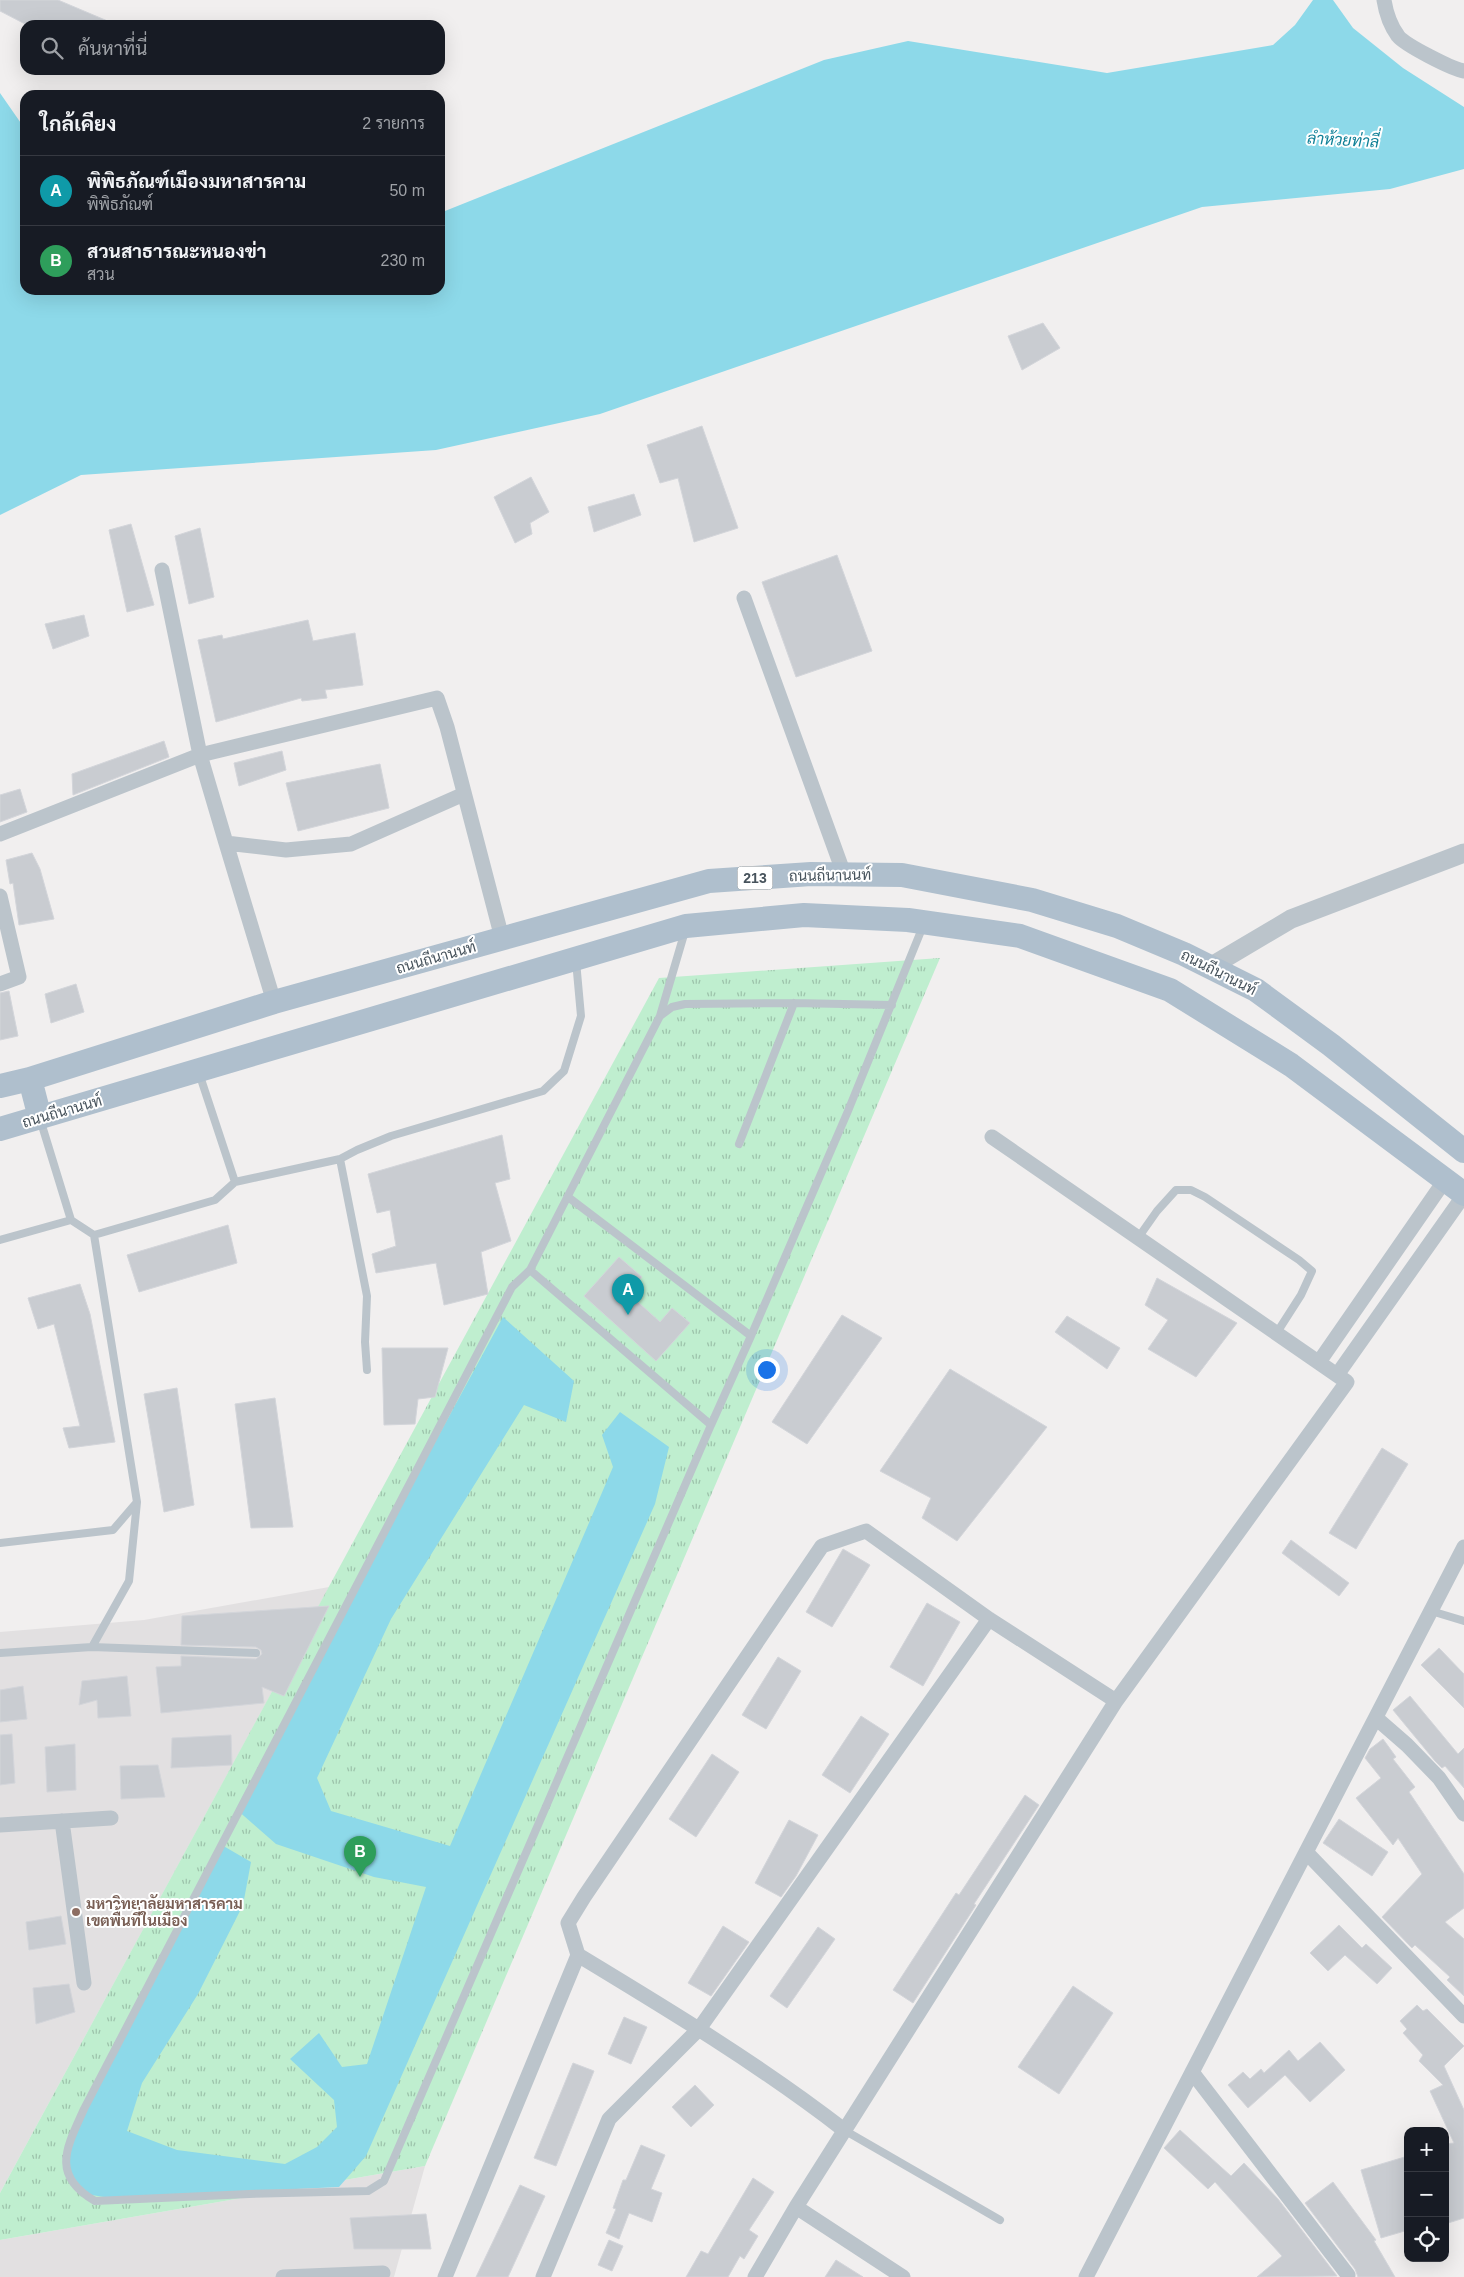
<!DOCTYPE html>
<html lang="th">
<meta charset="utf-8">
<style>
body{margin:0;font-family:Helvetica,Sarabun,sans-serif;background:#20242c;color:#f1f3f6}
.controls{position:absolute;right:15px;bottom:15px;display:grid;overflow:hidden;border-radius:10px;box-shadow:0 5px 20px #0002}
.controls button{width:45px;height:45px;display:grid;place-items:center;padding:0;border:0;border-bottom:1px solid #363941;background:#171b24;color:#f1f3f6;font:25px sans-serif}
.you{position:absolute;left:766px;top:1369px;width:18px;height:18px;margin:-12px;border:4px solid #fff;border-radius:50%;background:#1a73e8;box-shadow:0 0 0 8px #1a73e833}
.badge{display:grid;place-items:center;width:32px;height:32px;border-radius:50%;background:#d93025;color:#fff;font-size:16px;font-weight:700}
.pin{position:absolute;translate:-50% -41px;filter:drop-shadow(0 1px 2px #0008)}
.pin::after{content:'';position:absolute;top:26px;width:18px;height:15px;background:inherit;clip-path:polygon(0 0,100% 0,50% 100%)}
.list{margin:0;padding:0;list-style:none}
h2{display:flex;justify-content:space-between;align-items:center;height:65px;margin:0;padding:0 20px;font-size:21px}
h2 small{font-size:16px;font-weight:400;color:#9ea1a6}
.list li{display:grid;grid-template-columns:32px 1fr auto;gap:15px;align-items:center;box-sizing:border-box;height:70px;padding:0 20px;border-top:1px solid #363941}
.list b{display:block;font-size:19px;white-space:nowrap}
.list p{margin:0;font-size:16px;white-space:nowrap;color:#9ea1a6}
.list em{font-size:16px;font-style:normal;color:#9ea1a6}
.icon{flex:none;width:28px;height:28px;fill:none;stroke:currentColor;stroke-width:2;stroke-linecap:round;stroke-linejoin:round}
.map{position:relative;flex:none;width:1464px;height:2277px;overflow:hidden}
.search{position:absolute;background:#171b24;box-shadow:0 5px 20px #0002;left:20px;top:20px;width:425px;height:55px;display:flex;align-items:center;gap:12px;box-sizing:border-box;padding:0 18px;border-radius:15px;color:#9ea1a6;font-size:19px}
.panel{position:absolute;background:#171b24;box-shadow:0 5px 20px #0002;left:20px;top:90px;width:425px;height:205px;border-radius:15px}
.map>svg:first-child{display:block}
.education{fill:#e2e0e1}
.park{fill:url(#park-tufts)}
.water{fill:#8dd9e9}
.building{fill:#c9ccd1;stroke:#d3d5da}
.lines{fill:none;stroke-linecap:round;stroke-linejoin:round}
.service{stroke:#bbc4cb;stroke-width:8}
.minor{stroke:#bbc4cb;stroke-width:15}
.tertiary{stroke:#bbc4cb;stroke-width:19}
.primary{stroke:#afbfcd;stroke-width:24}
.education-dot{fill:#8d6e63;stroke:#fff;stroke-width:2}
.labels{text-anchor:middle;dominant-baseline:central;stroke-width:4;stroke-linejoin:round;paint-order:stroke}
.shield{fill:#fff;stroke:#7e878d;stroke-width:1}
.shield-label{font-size:14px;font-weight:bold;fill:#47535c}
.street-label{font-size:15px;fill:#47535c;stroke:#fff}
.education-label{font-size:15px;font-weight:bold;fill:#785e54;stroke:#fff;text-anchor:start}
.water-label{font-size:16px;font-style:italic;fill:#108097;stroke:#fff}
</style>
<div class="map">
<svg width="1464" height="2277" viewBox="0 0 1464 2277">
<defs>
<pattern id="park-tufts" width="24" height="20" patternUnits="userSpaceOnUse" patternTransform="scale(1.25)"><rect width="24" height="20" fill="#bfeecf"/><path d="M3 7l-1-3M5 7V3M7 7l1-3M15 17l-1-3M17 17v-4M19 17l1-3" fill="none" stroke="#9dc3ab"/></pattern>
</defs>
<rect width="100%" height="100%" fill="#f1efef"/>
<path class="education" d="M329 1587 0 2193V1632L144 1620Z
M425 2166 394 2277H0V2240Z"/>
<path class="park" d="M940 958 425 2166 0 2240V2193L659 978Z"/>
<path class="water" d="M1313 0H1333L1353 28 1403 68 1464 107V169L1390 189 1202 207 600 414 436 450 81 475 0 515V93L25 129V290H440V213L824 60 908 41 1107 73 1273 45 1295 25Z
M503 1317 574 1381 566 1422 524 1405 391 1619 317 1778 331 1811 450 1846 613 1467 602 1435 620 1412 669 1447 655 1504 366 2156 339 2187 110 2198 80 2193 64 2171 65 2146 220 1844 251 1862 243 1905 198 1994 142 2083 127 2131 177 2150 285 2164 317 2147 337 2127 334 2100 290 2059 319 2033 342 2067 367 2064 426 1887 374 1877 276 1844 236 1809Z"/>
<path class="building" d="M0 0H58L117 25H27L0 11Z
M1043 323 1060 348 1022 370 1008 336Z
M702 426 738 528 694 542 678 478 660 483 647 445Z
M531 477 549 512 530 523 532 534 515 543 494 497Z
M634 494 641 515 594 532 588 507Z
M131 524 154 605 127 612 109 530Z
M200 528 214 597 189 604 175 536Z
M837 555 872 651 796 677 762 582Z
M84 615 89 636 53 649 45 624Z
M308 620 313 641 355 633 363 685 325 690 327 698 302 701 301 698 216 722 198 640 222 635 223 639Z
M164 741 169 757 73 795 72 774Z
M282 751 286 770 239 786 234 763Z
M380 764 389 808 298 831 286 783Z
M20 789 27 812 0 822V795Z
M32 853 40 869 54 919 19 925 13 883 10 884 6 860Z
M76 984 84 1012 51 1023 45 994Z
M9 991 18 1036 0 1040V993Z
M502 1135 510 1179 495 1183 511 1241 481 1252 488 1294 444 1305 436 1263 376 1273 372 1254 396 1246 390 1210 377 1213 368 1174Z
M228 1225 237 1263 139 1292 127 1255Z
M619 1257 642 1277 628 1293 660 1322 672 1308 690 1323 656 1361 584 1296Z
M1157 1278 1237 1323 1196 1377 1148 1349 1168 1320 1145 1305Z
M80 1284 90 1314 115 1442 69 1448 63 1428 80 1426 54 1324 38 1329 28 1298Z
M842 1315 882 1338 807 1444 772 1422Z
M1067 1316 1120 1348 1107 1369 1055 1332Z
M382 1348H448L435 1397 418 1399 415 1424 384 1425Z
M950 1369 1047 1427 957 1541 922 1518 931 1498 880 1471Z
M177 1388 194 1505 164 1512 144 1394Z
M275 1398 293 1527 251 1528 235 1404Z
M1382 1448 1408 1464 1356 1549 1329 1533Z
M1291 1540 1349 1583 1339 1596 1282 1553Z
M843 1549 870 1565 832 1627 806 1612Z
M927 1603 960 1622 923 1686 890 1667Z
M329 1606 284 1696 262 1687 264 1703 161 1713 156 1667 181 1666V1656L256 1659 262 1654 261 1650 256 1647 181 1645 182 1616Z
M1439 1648 1464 1674V1708L1421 1665Z
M778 1657 801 1671 766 1729 742 1715Z
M127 1676 131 1716 98 1718 97 1700 79 1705 82 1681Z
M23 1686 27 1719 0 1722V1690Z
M1410 1696 1458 1754 1464 1748V1788L1445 1766 1442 1768 1435 1761 1393 1710Z
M861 1716 889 1734 850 1793 822 1775Z
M12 1734 15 1783 0 1785V1735Z
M231 1735 232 1765 171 1768 172 1738Z
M1383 1739 1396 1757 1393 1759 1415 1787 1409 1792 1464 1874V1908L1445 1922 1464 1939V1996L1447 1980 1450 1977 1415 1945 1412 1948 1382 1917 1422 1874 1398 1838 1393 1845 1356 1798 1381 1778 1365 1758 1370 1749Z
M75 1744 76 1790 47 1792 45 1747Z
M712 1754 739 1772 696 1837 669 1819Z
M158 1765 165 1797 121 1799 120 1766Z
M1025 1795 1039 1805 974 1904 976 1905 913 2003 893 1990 956 1893 959 1895Z
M1339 1819 1388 1852 1372 1876 1323 1843Z
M789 1820 818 1835 796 1876 781 1897 755 1883Z
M61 1916 66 1944 29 1950 26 1922Z
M1339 1925 1362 1948 1366 1944 1392 1968 1377 1984 1345 1955 1328 1971 1310 1953Z
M723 1926 749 1942 711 1996 688 1983Z
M818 1927 835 1939 787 2008 770 1996Z
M69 1984 75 2012 36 2024 33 1988Z
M1073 1986 1113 2013 1059 2094 1018 2067Z
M1417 2005 1423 2011 1427 2009 1464 2046 1444 2066 1464 2110V2218L1445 2224V2144L1454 2143 1430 2091 1443 2085 1419 2061 1423 2055 1403 2033 1407 2029 1400 2021Z
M624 2017 647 2027 631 2064 608 2054Z
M1320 2042 1345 2070 1310 2102 1285 2075 1248 2108 1228 2085 1243 2072 1250 2079 1261 2069 1264 2073 1289 2050 1298 2061Z
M573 2063 594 2071 556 2166 534 2158Z
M695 2085 714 2105 691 2127 672 2107Z
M1180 2130 1231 2176 1244 2163 1278 2199 1337 2276 1257 2277 1282 2256 1215 2182 1208 2189 1164 2148Z
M641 2145 665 2155 651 2189 662 2193 652 2222 629 2213 619 2239 606 2233 616 2209 613 2208 623 2180H626Z
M1408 2156V2230L1381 2238 1361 2170Z
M753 2178 774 2192 749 2230 758 2236 744 2259 740 2256 728 2277H686L701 2251 708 2254Z
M1333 2182 1376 2240 1374 2241 1395 2277H1358L1355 2269 1305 2203Z
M520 2185 545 2196 508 2277H476Z
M426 2214 431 2249H354L350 2218Z
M609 2240 623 2246 612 2271 598 2265Z
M836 2260 863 2277H825Z"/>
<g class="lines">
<path class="service" d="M660 1016 685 931
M40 1119 71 1220
M739 1144 794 1003
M340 1159 367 1296 365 1342 367 1370
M235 1182 340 1159 357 1150 391 1136 543 1091 564 1071 581 1016 576 961
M568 1197 751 1336 848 1111 923 926
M1138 1238 1157 1211 1176 1190H1191L1205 1197 1299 1260 1312 1271 1301 1295 1276 1334
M0 1240 71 1220 94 1235 215 1200 235 1182 199 1073
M530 1270 512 1287 84 2109C67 2147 50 2175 95 2201L249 2194 368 2191 384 2181 711 1425
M751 1336 711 1425 530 1270 660 1016 672 1007 685 1004 794 1003 892 1005
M0 1543 113 1530 137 1502 94 1235
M1431 1611 1464 1621
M92 1647 256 1653
M0 1653 92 1647 129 1581 137 1502
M844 2130 1000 2220"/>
<path class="minor" d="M1384 0C1386 13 1390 25 1398 36 1405 45 1452 69 1464 71
M162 570 200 755 226 843 286 850 351 844 464 794
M744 598 844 874
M0 834 200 755 437 698 447 727 502 938
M226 843 274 1002
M0 896 19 977 0 984
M1319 1362 1445 1180
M1337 1375 1464 1195
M1376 1718 1407 1745 1439 1778 1464 1814
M62 1821 84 1983
M0 1825 111 1818
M1306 1852 1464 2016
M1192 2072 1348 2275
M844 2130C760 2065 669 2010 578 1955L568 1923 584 1897 822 1546 866 1531 989 1619 1116 1701
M796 2207 903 2277
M283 2277 383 2273
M445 2277 578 1955
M543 2277 609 2119 699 2029 989 1619
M755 2277 796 2207 1116 1701 1347 1382 992 1137
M1086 2277 1464 1547"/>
<path class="tertiary" d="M1210 967 1291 919 1464 853"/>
<path class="primary" d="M30 1079 40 1118
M0 1086 30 1079 274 1002 709 881 811 874 902 875 1032 900 1117 926 1184 954 1256 990 1331 1045 1464 1151
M0 1129 686 926 804 915 908 920 1020 936 1170 990 1291 1065 1464 1194"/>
</g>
<circle class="education-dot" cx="76" cy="1912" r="5"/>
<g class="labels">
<rect class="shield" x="737.5" y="866.5" width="35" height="23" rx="4"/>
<g class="shield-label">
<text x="755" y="878">213</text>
</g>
<g class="street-label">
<text transform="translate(830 875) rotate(-1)">ถนนถีนานนท์</text>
<text transform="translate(436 957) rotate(-16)">ถนนถีนานนท์</text>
<text transform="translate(1219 972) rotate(27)">ถนนถีนานนท์</text>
<text transform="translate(62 1111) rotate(-16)">ถนนถีนานนท์</text>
</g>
<g class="education-label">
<text x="86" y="1903">มหาวิทยาลัยมหาสารคาม<tspan x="86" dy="17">เขตพื้นที่ในเมือง</tspan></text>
</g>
<g class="water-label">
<text transform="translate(1343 140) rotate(3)">ลำห้วยท่าลี่</text>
</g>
</g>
</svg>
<div class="controls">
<button>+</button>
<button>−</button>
<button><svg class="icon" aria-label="locate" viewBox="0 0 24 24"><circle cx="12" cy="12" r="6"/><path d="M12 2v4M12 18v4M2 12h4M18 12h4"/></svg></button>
</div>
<div class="you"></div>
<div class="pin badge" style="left:628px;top:1315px;background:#0f9aa8">A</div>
<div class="pin badge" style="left:360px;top:1877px;background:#2e9e5b">B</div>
<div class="search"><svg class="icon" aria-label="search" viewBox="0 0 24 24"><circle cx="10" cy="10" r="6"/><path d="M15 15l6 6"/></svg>ค้นหาที่นี่</div>
<section class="panel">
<h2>ใกล้เคียง<small>2 รายการ</small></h2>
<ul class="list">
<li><span class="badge" style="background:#0f9aa8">A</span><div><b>พิพิธภัณฑ์เมืองมหาสารคาม</b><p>พิพิธภัณฑ์</p></div><em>50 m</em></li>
<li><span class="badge" style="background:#2e9e5b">B</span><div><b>สวนสาธารณะหนองข่า</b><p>สวน</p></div><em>230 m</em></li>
</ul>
</section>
</div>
